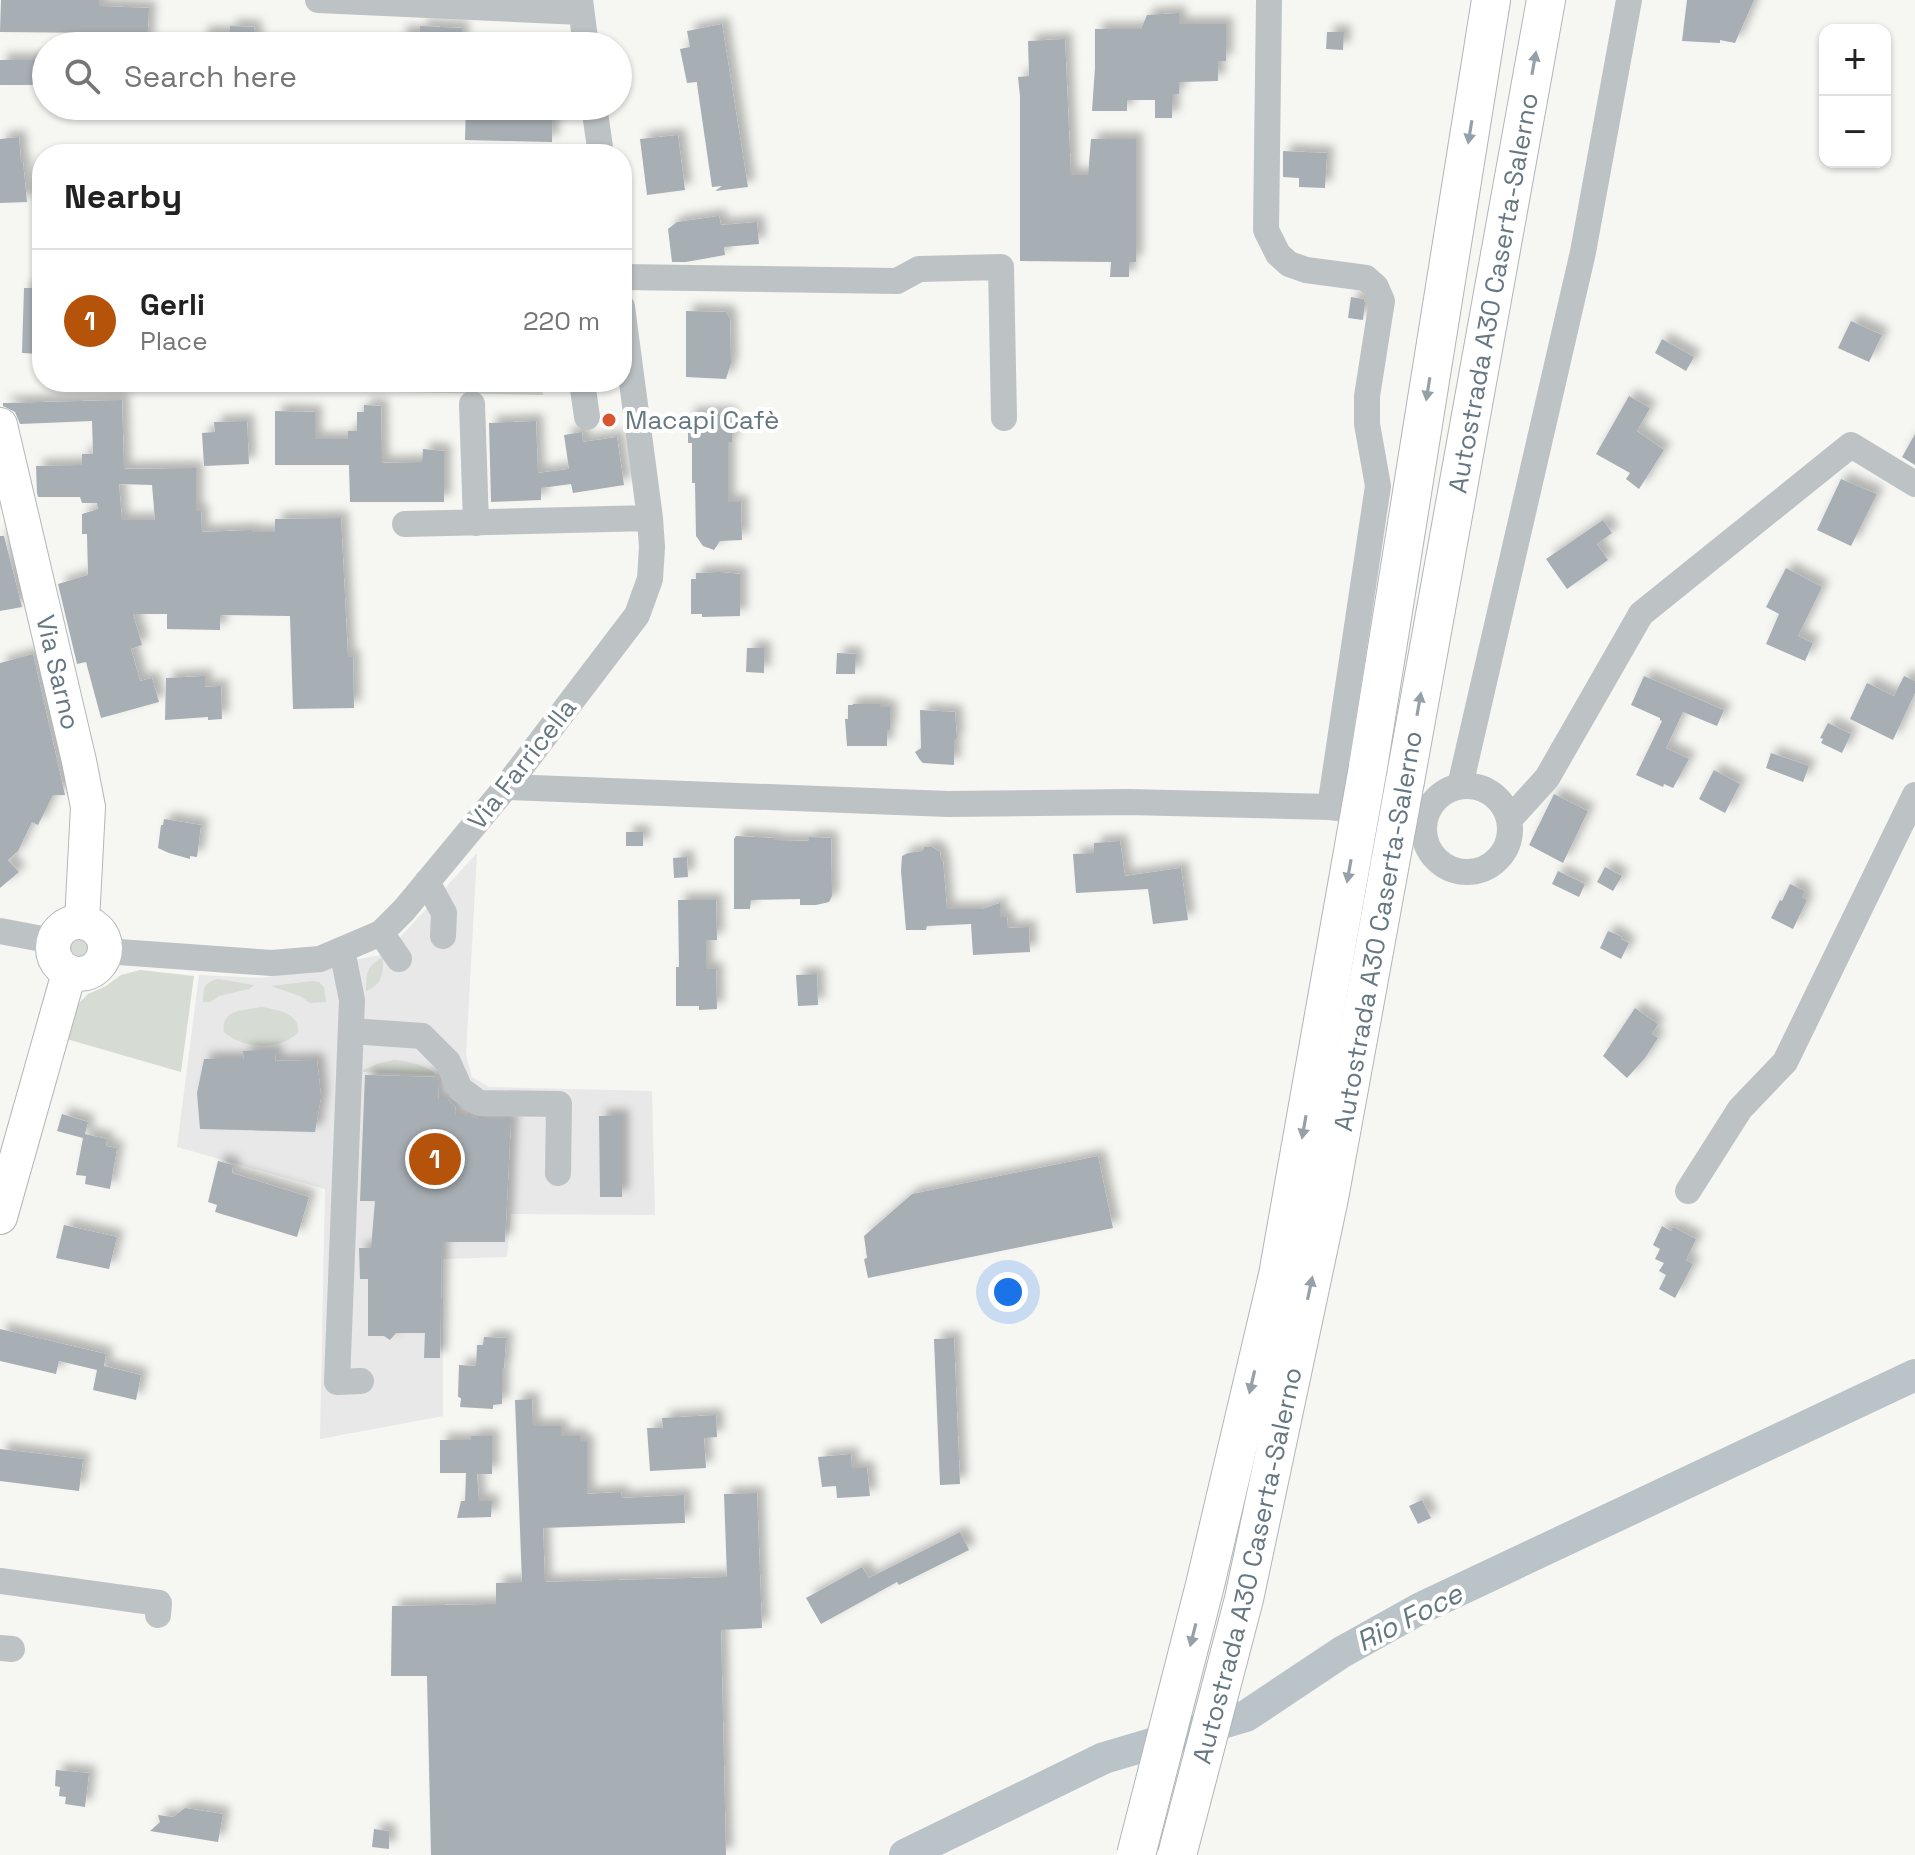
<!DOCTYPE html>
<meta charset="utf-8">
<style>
body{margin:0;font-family:"Space Grotesk",sans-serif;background:#f6f6f6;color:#222}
.controls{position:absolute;right:24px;top:24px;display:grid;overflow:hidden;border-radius:16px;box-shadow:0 2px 6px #0004}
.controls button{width:72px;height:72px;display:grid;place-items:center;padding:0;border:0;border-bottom:2px solid #e0e0e0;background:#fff;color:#222;font:40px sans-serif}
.you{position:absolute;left:1008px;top:1292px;width:28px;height:28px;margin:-20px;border:6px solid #fff;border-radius:50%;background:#1a73e8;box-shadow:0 0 0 12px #1a73e833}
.badge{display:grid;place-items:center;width:52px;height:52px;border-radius:50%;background:#b45309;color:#fff;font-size:26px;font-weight:700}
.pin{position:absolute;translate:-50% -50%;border:4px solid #fff;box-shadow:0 2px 8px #0006}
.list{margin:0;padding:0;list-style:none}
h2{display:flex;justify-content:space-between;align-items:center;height:104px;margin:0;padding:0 32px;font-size:34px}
h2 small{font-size:26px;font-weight:400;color:#767676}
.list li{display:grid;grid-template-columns:52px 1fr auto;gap:24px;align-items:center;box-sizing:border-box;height:144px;padding:0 32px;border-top:2px solid #e0e0e0}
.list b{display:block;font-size:30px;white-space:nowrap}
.list p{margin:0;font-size:26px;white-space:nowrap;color:#767676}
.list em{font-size:26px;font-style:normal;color:#767676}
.icon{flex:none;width:44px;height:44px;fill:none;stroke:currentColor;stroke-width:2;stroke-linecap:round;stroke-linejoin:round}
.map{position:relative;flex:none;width:1915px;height:1855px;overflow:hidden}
.search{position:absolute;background:#fff;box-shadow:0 2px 6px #0004;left:32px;top:32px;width:600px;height:88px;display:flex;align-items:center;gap:20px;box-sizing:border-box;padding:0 28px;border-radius:44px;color:#767676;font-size:30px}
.panel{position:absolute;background:#fff;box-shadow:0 2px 6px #0004;left:32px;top:144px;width:600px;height:248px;border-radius:32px}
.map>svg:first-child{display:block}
.built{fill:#e7e8e7}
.green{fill:#d6dbd3}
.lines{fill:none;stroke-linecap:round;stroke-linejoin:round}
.river{stroke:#b9c3c8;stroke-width:32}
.building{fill:#a7afb4;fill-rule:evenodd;filter:url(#shadow)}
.major-casing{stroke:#b1b6b9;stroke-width:36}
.highway-casing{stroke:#b1b5b8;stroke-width:40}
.minor{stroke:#bdc2c5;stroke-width:26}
.major{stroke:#fff;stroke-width:34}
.highway{stroke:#fff;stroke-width:38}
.highway-bridge-casing{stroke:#b1b5b8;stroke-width:40;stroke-linecap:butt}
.highway-bridge{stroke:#fff;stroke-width:38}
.oneway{fill:#95a0a8}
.poi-dot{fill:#d85531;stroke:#fff;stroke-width:3}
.labels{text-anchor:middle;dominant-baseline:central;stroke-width:8;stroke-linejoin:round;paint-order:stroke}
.street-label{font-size:26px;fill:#677782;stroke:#fff}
.poi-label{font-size:26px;fill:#677782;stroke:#fff;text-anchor:start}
.water-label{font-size:28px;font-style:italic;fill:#63777f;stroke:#fff}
</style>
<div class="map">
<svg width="1915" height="1855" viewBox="0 0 1915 1855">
<defs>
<filter id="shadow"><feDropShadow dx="7" dy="-7" stdDeviation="4" flood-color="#0004"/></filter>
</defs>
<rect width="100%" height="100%" fill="#f6f6f3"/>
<path class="built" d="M477 853 466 1055 472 1077 489 1087 652 1091 655 1215 511 1214 507 1257 443 1259V1416L320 1439 325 1189 177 1147 199 975 262 978 385 954Z"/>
<path class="green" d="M197 382H541L543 395 197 388Z
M68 948a12 12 0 1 1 24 0a12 12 0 1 1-24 0Z
M383 957C383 974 383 984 366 991 367 972 366 967 383 957Z
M140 970 194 976 181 1072 63 1038 73 1015 80 1002 88 994 106 986 121 975Z
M218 979 254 985 249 989 219 996 210 1002H203C204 988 203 983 218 979Z
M313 981 319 982 324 987 326 1002 310 1003 300 996 271 986Z
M262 1007C278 1010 300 1013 298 1033 279 1051 242 1049 224 1032 220 1009 245 1010 262 1007Z
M394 1060C409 1061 421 1064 434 1072V1075L363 1072V1070L380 1063Z"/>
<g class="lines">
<path class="river" d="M905 1855 1104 1758 1246 1716 1342 1652 1421 1608 1915 1375"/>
</g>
<path class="building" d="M1 0H99V6L149 8 147 46H107V33L0 32Z
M1687 0H1754L1735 43 1720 40V43L1682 41Z
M1179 13V24H1226V61H1218V81L1179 82V94H1173L1172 118H1155V100H1127V111H1092L1095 68V29H1141L1147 15Z
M722 24 748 187 715 191 722 186 712 187 697 84V82L687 83 680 49 690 47 687 31Z
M230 26 254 27 257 46H201V33H229Z
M420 26 462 28 461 46H400V32L420 33Z
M1327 32H1344L1343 50 1326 49Z
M1065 39 1071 175H1088L1091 139H1136V262H1129V277H1110L1111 262 1020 261V96L1018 77 1029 76 1028 41Z
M0 60H46V85H0Z
M466 106 553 108 552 142 465 140Z
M678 135 685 190 647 195 640 139Z
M19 137 21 162H23L27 202 0 203V139Z
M1283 151 1327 153 1325 188 1299 187V178L1283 177Z
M719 216 721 225 757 222 759 244 724 247 725 255 686 262H672L668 229 677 222Z
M24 288H42V354L22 353Z
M1351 297 1364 299 1365 303 1363 320 1348 318Z
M686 311 726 312 730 319 731 363 726 379 686 377Z
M1851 321 1882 335 1869 362 1838 348Z
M1662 339 1694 357 1686 371 1655 353Z
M1629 396 1650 408 1637 431 1664 450 1639 489 1626 479 1630 473 1596 454Z
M122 400 124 469 196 468V511H201L202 532 252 530V532H275V519L341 518 348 657H353L354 708 293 709 290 616 220 615V630L167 629V614H133L142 645 131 649 140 681 152 678 159 702 101 718 86 662 77 664 58 584 88 575 87 534H82V514L98 509 97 503H82L80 497H38L37 493 36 466 82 465V454H93L92 421 20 424 15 412 3 406V403ZM119 484 152 485 155 520H122Z
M364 405 381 406 382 463 422 462 423 449 444 451V502H350L349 465H275V411L315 412V439H348V431H357V412H364Z
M728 413 732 421V442H728V502H741L742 540 720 541 714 550 703 546 696 536 695 483H692V443H688V414Z
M247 421 249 464 204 466 202 433 215 432 214 422Z
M536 421 538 473 569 469 564 435 582 432 583 442 617 437 624 485 573 493 571 484 541 488V500L491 502 489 423Z
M1915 434V465L1902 457Z
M1841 479 1877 494 1851 546 1817 530Z
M1603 520 1612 533 1597 544 1608 560 1567 589 1546 559Z
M0 536H4L22 607 0 611Z
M1786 568 1822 587 1798 636 1813 643 1805 661 1766 644 1779 614 1766 607Z
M720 572 740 574V616L702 617V614H691V579H696V573Z
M747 648H764V673L746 672Z
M837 653 856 654 855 674H836Z
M33 654 65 795H53L38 825 32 822 18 851 8 860 19 872 0 888V663Z
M205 676V687L221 686 222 719 208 720V717L165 720 166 678Z
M1644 676 1724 710 1717 726 1683 712 1666 748 1689 759 1673 788 1664 784 1663 787 1636 775 1662 721 1660 720V718L1631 705Z
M1904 676 1915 681V693L1893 740 1850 719 1867 683 1894 696Z
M853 704H880V707H890V730H887V746H847L845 719H848V705H853Z
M920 710 955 712 957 738 954 741V765L923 763 920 760 915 752 921 748Z
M1828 723 1851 734 1842 753 1821 743 1823 739 1820 738Z
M1771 753 1809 766 1803 782 1766 768Z
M1714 770 1740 784 1725 813 1699 799Z
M1554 794 1588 811 1563 863 1529 845Z
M164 819 201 825 197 857 190 856V859L169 853 158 848 161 825H163Z
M626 832H643V846H626Z
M736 836 773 838V840L809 841V837L831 838 832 896 829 902 816 905H800V899L751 900 750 909H734V839Z
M1120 841 1125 876 1181 868 1188 920 1153 924 1148 889 1076 893 1073 854 1094 853V843Z
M924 847H932L940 852 941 860 943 861 947 909H982L1000 903V917H1007L1008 928 1029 927 1030 952 973 955 971 924 927 926 926 930H906L901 871 902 856 908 853 923 851Z
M687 857 688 877 674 878 673 858Z
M1605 867 1622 876 1613 891 1597 882Z
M1558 871 1585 884 1579 897 1552 884Z
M1790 884 1805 891 1802 897 1807 900 1793 929 1771 918 1780 900 1782 901Z
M678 900H716L717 940H706V969H716L717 1009 699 1010V1006H676V967H679Z
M1608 931 1622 937 1621 939 1629 943 1621 959 1600 948Z
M817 974 818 1005 798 1006 796 975Z
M1635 1008 1658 1024 1652 1034 1658 1038 1645 1058 1627 1078 1603 1056Z
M243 1051H276L275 1061 317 1060 321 1097 315 1132 200 1129 197 1093 204 1059H244Z
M365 1075 437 1077 439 1081 438 1099H448L455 1106 456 1116H471L479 1119H511L505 1242H442L440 1358H424L425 1333H396L390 1340 384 1336H368V1279H360L359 1248H371L375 1201H360Z
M62 1114 88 1122 85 1134 107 1139 106 1146 117 1148 110 1189 85 1184 86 1176 76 1175 83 1138 57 1131Z
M599 1116H622V1197H600Z
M1098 1156 1113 1228 868 1278 864 1259 867 1258 864 1236 912 1194Z
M218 1161 233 1165 232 1173 309 1197 297 1237 215 1212 217 1205 208 1202Z
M64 1225 117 1237 109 1269 56 1258Z
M1662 1226 1671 1231 1673 1227 1696 1239 1686 1260 1693 1264 1675 1298 1659 1289 1666 1275 1659 1271 1664 1263 1655 1259 1660 1249 1653 1245Z
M0 1329 106 1354 104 1366 141 1375 136 1400 93 1390 97 1370 59 1361 56 1374 0 1361Z
M484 1337 506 1338 504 1368H502V1404L493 1405V1409L460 1407 461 1398 458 1397 459 1365 476 1366 477 1345H483Z
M954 1338 960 1484 940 1485 934 1339Z
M532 1399 533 1426H561V1436H580V1442H587V1494L621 1492 622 1498 684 1495 685 1523 543 1528 545 1582 727 1577 724 1494 757 1493 762 1628 721 1630 726 1855H431L427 1676H391L392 1606 496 1604V1583L522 1582 515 1400Z
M716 1415 717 1437 704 1438 706 1468 650 1471 647 1428H663L662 1418Z
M471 1436H492V1474H477L479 1501H492L491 1517 457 1518 461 1501H465L466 1473H440V1440H471Z
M0 1449 83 1459 79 1491 0 1481Z
M851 1454 852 1468H867L870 1496 837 1498 836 1486 822 1487 818 1457Z
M1422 1500 1431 1518 1418 1524 1409 1506Z
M960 1532 969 1550 899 1585 897 1582 821 1624 806 1598 862 1567 869 1578Z
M56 1770 89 1773 85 1807 65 1804 66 1797 59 1796 60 1787 55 1786Z
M185 1808 223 1814 218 1842 150 1831 160 1822 158 1815 173 1817Z
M374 1829 389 1831V1849L372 1847Z"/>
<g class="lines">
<g class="major-casing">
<g id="major">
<path id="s1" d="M0 425 79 761 88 807 82 921"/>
<circle cx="79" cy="948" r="26"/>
<path d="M0 1217 65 987 71 973"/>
</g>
</g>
<g class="highway-casing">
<g id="highway">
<path d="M1368 767 1491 0"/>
<path id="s2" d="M1405 781 1546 0"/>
</g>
</g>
<path class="minor" d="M318 0 581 12
M580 0 586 46
M1269 0 1266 230 1278 254 1289 264 1306 270 1366 278 1376 287 1382 301 1367 396V424L1378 486 1330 807
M594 106 601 154
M622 277 897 281 919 269 1001 267 1004 418
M582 382 587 417
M472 404 476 523
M405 524 650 518
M1424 829a43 43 0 1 1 86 0a43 43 0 1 1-86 0Z
M1460 786 1583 252 1629 0
M506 787 948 804 1129 802 1330 807 1379 813 1424 822
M1509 820 1547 778 1641 614 1851 445 1915 484
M427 882 444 913 443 936
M0 931 53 941
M381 933 399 959
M342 950 352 1000 337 1382 361 1381
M105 951 272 963 320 959 381 933 404 910 506 787 637 615 650 579 652 547 650 518 622 307
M351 1031 422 1036 448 1062 460 1089 479 1103 559 1104 558 1173
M1688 1191 1740 1109 1785 1062 1915 795
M0 1581 159 1603 158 1615
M0 1648 12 1649"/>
<use href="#major" class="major"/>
<use href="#highway" class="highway"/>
<g class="highway-bridge-casing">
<g id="highway-bridge">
<path d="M1136 1855 1205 1585 1278 1275 1368 767"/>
<path id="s3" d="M1177 1855 1244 1599 1329 1198 1405 781"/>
</g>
</g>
<use href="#highway-bridge" class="highway-bridge"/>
</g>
<defs><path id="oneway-solid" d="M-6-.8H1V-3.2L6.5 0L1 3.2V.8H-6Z" transform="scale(2)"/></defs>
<g class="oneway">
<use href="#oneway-solid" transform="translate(1534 63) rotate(-80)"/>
<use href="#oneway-solid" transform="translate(1470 132) rotate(99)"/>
<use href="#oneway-solid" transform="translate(1428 389) rotate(99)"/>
<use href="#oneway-solid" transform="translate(1419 704) rotate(-80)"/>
<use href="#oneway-solid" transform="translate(1349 871) rotate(100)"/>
<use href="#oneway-solid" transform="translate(1304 1127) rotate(100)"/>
<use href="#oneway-solid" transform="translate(1310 1288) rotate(-78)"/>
<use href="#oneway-solid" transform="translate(1252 1382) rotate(103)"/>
<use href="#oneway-solid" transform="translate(1193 1635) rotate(104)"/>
</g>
<circle class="poi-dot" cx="609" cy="420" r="8"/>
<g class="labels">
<g class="street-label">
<text stroke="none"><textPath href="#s2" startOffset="496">Autostrada A30 Caserta-Salerno</textPath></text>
<text stroke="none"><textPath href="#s1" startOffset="254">Via Sarno</textPath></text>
<text transform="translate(522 764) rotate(-52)">Via Farricella</text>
<text transform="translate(1378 931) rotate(-80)">Autostrada A30 Caserta-Salerno</text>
<text stroke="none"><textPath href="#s3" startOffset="298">Autostrada A30 Caserta-Salerno</textPath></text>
</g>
<g class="poi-label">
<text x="625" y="420">Macapi Cafè</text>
</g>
<g class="water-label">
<text transform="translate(1409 1617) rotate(-27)">Rio Foce</text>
</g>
</g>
</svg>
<div class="controls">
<button>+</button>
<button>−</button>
</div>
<div class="you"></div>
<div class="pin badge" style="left:435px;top:1159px">1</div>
<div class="search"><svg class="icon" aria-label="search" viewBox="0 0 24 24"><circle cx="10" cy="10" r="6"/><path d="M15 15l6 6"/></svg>Search here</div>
<section class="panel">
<h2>Nearby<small></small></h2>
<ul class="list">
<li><span class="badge">1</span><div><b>Gerli</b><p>Place</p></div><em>220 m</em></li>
</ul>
</section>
</div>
